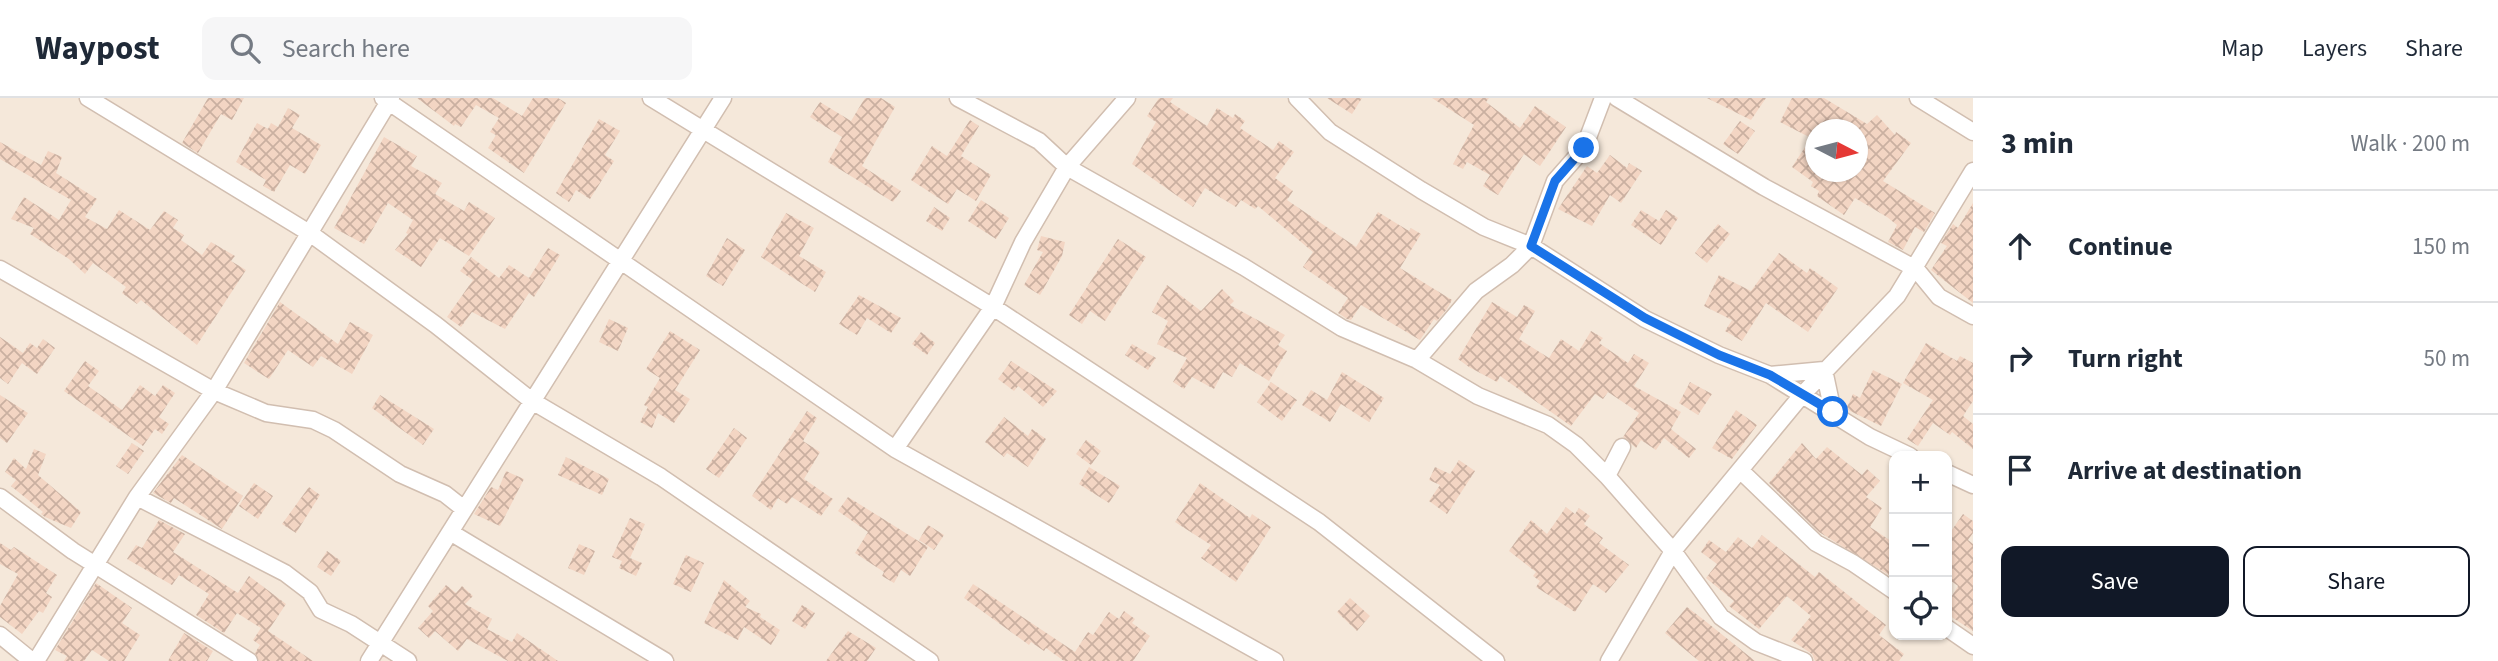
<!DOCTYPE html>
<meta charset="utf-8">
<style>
body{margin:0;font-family:"Source Sans 3",sans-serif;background:#f6f6f7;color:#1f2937}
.controls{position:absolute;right:21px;bottom:21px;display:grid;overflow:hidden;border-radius:14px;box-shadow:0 2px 5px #0004}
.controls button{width:63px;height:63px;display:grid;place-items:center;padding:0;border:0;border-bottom:2px solid #e0e1e3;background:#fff;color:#1f2937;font:35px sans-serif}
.compass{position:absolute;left:1805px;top:21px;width:63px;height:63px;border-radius:50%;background:#fff;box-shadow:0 2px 5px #0004;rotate:96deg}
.stop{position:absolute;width:21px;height:21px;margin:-16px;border:5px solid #1a73e8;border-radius:50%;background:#fff}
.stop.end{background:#1a73e8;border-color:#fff;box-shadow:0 2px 7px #0008}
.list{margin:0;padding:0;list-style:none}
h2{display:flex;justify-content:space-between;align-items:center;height:91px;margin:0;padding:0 28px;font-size:30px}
h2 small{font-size:23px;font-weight:400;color:#747a83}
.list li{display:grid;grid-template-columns:46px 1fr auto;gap:21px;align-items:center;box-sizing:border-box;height:112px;padding:0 28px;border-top:2px solid #e0e1e3}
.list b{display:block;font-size:26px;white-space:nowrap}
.list em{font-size:23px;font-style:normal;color:#747a83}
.actions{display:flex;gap:14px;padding:21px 28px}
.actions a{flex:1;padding:16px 0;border:2px solid #111827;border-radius:14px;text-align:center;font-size:24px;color:#111827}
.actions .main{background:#111827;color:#fff}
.icon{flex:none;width:38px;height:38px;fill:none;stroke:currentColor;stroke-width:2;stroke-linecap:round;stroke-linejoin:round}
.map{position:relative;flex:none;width:1973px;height:563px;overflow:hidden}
header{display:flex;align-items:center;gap:42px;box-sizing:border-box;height:98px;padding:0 35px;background:#fff;border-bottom:2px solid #e0e1e3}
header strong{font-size:33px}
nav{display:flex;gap:38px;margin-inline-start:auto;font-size:24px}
.search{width:490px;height:63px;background:#f6f6f7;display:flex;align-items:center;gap:18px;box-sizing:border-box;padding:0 24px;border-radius:14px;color:#747a83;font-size:26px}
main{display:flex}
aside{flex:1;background:#fff}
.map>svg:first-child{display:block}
.residential{fill:#f5e8da;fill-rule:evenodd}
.building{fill:url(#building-cross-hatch);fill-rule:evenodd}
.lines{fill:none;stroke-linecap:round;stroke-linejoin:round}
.minor-casing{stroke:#d1beb0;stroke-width:19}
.minor{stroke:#fff;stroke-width:16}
.route{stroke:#1a73e8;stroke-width:9}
</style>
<header>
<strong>Waypost</strong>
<div class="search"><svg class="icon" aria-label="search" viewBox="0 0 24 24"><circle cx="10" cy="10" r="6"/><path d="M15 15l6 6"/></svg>Search here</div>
<nav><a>Map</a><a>Layers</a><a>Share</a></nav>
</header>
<main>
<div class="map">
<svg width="1973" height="563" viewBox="0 0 1973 563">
<defs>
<pattern id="building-cross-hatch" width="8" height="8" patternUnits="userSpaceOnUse" patternTransform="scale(1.75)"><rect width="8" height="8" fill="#f3d5c3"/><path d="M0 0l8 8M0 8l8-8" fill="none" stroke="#cab0a1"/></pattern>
</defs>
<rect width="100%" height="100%" fill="#fdf6ec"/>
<path class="residential" d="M0 0H1973V563H0ZM1815 32H1857V74H1815ZM1894 358H1947V537H1894Z"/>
<path class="building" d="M208 0H244L232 22 221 16 198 55 182 45Z
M417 0H493L522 18 533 0H558L566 5 524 75 488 50 496 37 490 34 499 20 476 7 461 29 455 26 454 28Z
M865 0H881L895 9 862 68 901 93 893 104 828 64 842 39 810 19 820 4 851 23Z
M1159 0H1173L1170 4 1207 28 1217 10 1233 20 1235 16 1245 23 1240 30 1273 52 1279 43 1294 54 1275 80 1293 93 1287 102 1356 149 1378 114 1409 133 1411 130 1421 136 1400 170 1452 202 1447 211 1437 223 1434 221 1420 242 1361 207 1351 222 1347 221 1338 215 1348 200 1303 169 1313 154 1258 108 1255 111 1241 102 1236 109 1205 90 1193 109 1132 66 1156 24 1147 18Z
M1327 0H1362L1352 16Z
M1432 0H1489L1486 4 1520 30 1535 8 1566 29 1540 68 1524 56 1498 97 1483 88 1490 77 1467 64 1463 71 1453 66 1474 27Z
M1707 0H1766L1751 22Z
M1792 0H1824L1867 26 1877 17 1895 37 1896 34 1911 45 1883 83 1935 115 1924 134 1915 129 1903 152 1888 144 1897 127 1887 119 1855 100 1844 117 1817 98 1819 93 1811 88 1813 84 1792 69 1811 40 1780 24ZM1816 32H1858V74H1816Z
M288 10 300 17 292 30 321 47 305 76 290 67 274 94 263 88 266 82 236 64 257 25 268 31 271 25 278 29Z
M599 21 620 33 605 57 614 63 590 101 576 92 569 104 556 95Z
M970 22 979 28 961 58 991 77 976 103 957 91 948 106 911 82 932 48 947 58Z
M1740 23 1755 33 1738 56 1723 46Z
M384 39 417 58 411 68 442 85 435 96 464 113 469 104 495 120 469 158 440 140 421 169 395 152 408 136 406 135 413 122 388 105 364 146 334 130Z
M0 44 41 67 48 53 62 59 56 75 97 101 85 119 107 131 119 112 150 132 164 113 178 122 173 130 184 137 181 142 202 157 211 144 235 158 231 163 246 172 197 247 141 202 137 206 122 195 126 189 93 165 85 176 69 161 30 136 34 130 11 121 24 99 59 122 71 102 0 61Z
M1610 57 1627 70 1629 65 1642 73 1621 105 1610 97 1592 128 1558 111 1587 68 1597 75Z
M981 102 1009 120 996 141 968 123Z
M1973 105V205L1931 172 1947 148 1941 145 1953 126 1958 130Z
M934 109 950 120 942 133 926 123Z
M1641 112 1659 123 1666 112 1678 120 1661 147 1631 127Z
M786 115 814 130 799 158 826 174 815 194 761 159Z
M1718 126 1730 136 1707 165 1695 155Z
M1041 138 1065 144 1062 158 1040 197 1024 187 1043 154 1037 152Z
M727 140 745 152 723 188 706 178Z
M1118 141 1146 159 1105 223 1090 213 1082 226 1069 217Z
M548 150 560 157 534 199 529 195 505 231 472 214 461 229 447 219 473 182 460 173 471 159 499 180 509 167 529 180Z
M1779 155 1807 175 1810 170 1838 190 1808 234 1766 205 1742 243 1725 233 1732 222 1704 208 1719 177 1751 193Z
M1167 187 1201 213 1222 191 1234 203 1230 207 1285 237 1278 247 1287 253 1269 283 1240 265 1232 279 1223 274 1214 291 1192 279 1184 291 1173 284 1187 260 1157 246 1168 223 1152 214Z
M859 197 901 220 891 235 867 220 857 237 839 226Z
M280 204 338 246 350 224 373 237 352 276 321 258 313 269 288 252 269 281 244 265Z
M1492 204 1517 219 1524 207 1535 213 1519 241 1549 260 1561 241 1579 253 1591 233 1603 240 1599 245 1628 265 1634 256 1649 265 1634 288 1681 314 1671 331 1696 351 1689 360 1664 340 1656 352 1641 342 1636 350 1623 339 1639 315 1608 294 1603 301 1595 296 1571 328 1500 278 1497 284 1469 269 1458 261Z
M609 221 628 230 618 253 599 244Z
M670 233 700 252 675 292 690 301 674 325 658 315 652 330 640 324 648 309 644 307 660 280 646 271Z
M921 234 935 245 927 257 912 246Z
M0 239 23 255 30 245 37 250 43 241 55 250 37 276 22 265 8 286 0 280Z
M1926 245 1957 263 1960 258 1973 265V303L1963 318 1973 326V351L1952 334 1950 337 1933 325 1918 348 1907 341 1933 302 1903 285Z
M1132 246 1156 260 1148 272 1125 257Z
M85 263 99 273 88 288 122 312 140 287 155 298 163 287 175 295 159 319 169 326 162 336 155 331 143 348 64 293Z
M1011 263 1057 293 1043 309 1018 288 1014 293 998 281Z
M1873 272 1902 286 1881 328 1846 311 1853 296 1860 300Z
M1342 274 1384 300 1369 324 1341 306 1330 324 1302 307 1311 292 1327 302Z
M1271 284 1297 302 1282 323 1257 304Z
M1690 284 1712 296 1698 317 1679 305Z
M0 297 28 315 7 345 0 340Z
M380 297 434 331 423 347 372 310Z
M1736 312 1757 327 1732 361 1712 350Z
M807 313 817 320 803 343 820 354 804 381 833 401 821 418 792 399 787 406 778 400 771 412 752 398Z
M1004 319 1028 338 1032 331 1046 341 1028 369 1007 355 1004 359 985 344Z
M734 330 747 340 719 380 706 371Z
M1086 342 1101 353 1091 367 1076 356Z
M132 345 144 353 128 376 116 368Z
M1802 345 1816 361 1827 349 1862 377 1867 371 1880 383 1866 399 1882 410 1870 429 1894 445V480L1819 434 1769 385Z
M34 351 46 356 38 377 81 414 71 430 45 419 41 416 43 414 11 388 16 382 5 374 14 360 26 371Z
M182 357 243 398 222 431 174 400 171 405 153 395Z
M566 359 609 381 602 397 558 377Z
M1459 362 1475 373 1447 416 1429 403 1440 387 1429 382 1435 369 1450 376Z
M1089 369 1120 388 1109 405 1079 386Z
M506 373 524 381 500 428 474 416 491 389 498 392Z
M254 385 273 398 258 421 239 408Z
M1200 385 1250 420 1252 416 1271 429 1236 484 1201 460 1211 447 1175 424Z
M309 389 320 397 296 435 282 426Z
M848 399 928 449 910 478 901 472 894 485 882 478 884 474 855 455 868 434 838 413Z
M1566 409 1575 416 1579 410 1590 418 1584 426 1603 440 1599 445 1629 467 1606 495 1593 486 1575 514 1536 489 1540 483 1533 478 1536 474 1509 453 1531 422 1547 436Z
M1963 416 1973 423V435L1968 442 1973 446V533L1947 516V506L1958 488 1947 480V439Z
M630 420 645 426 630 460 642 465 636 478 619 470 622 463 612 459Z
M159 422 185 436 173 454 238 495 249 478 286 506 268 533 313 563H259L255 555 260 547 253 542 261 530 237 515 224 535 196 517 209 496 179 477 172 487 127 461 136 447 142 450Z
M928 427 944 437 934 452 919 442Z
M1762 437 1815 479 1819 474 1886 527 1879 537 1904 556 1899 563H1815L1812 556 1791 542 1811 518 1787 498 1759 531 1729 508 1734 503 1706 480 1717 466 1701 454 1709 442 1726 454 1738 439 1752 450Z
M0 445 11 452 14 449 57 477 46 495 52 499 43 515 39 513 22 536 0 519V508L18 476 0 466Z
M579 446 595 453 584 477 568 470Z
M327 453 341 463 331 478 317 469Z
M686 457 704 465 691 494 673 486Z
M724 482 750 503 745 509 761 516 760 519 780 532 771 547 744 529 738 542 704 525Z
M96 485 132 510 122 525 140 537 124 563H109L92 552 84 563H64L67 558 55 552Z
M973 486 1075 554 1088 534 1093 537 1109 514 1119 521 1124 513 1135 521 1132 525 1150 538 1133 563H1064L1046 550 1044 553 1031 544 1029 547 964 500Z
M446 487 456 495 462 488 473 498 465 506 492 521 487 531 512 544 517 535 558 563H508L467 541 458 553 435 533 429 540 418 530 433 513 428 508Z
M1350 500 1370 518 1357 533 1337 514Z
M802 507 815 515 805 531 792 523Z
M1687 509 1704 522 1755 563H1699L1665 535Z
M848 533 876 550 867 563H826Z
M184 535 213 553 207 563H168Z"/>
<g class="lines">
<g class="minor-casing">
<path id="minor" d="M88 0 311 136 436 227 532 303 661 379 930 563
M383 0 895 351 1275 563
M651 0 993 209 1319 424 1496 563
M958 0 1039 43 1067 69 1244 169 1342 230 1417 262 1478 298 1548 327 1576 347 1607 378
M1297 0 1330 34 1421 92 1484 129 1531 148 1645 221 1719 257 1770 277 1870 339 1910 358
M1617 0 1764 89 1916 171 1939 199 1973 218
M1918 0 1973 34
M0 171 214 293 266 315 313 322 334 332 400 376 445 396 464 411
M1417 262 1476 193 1512 167 1531 148 1555 83 1584 50 1603 0
M1770 277 1824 272 1833 314
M1622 349 1607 378 1673 453 1721 519 1756 544 1804 563
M895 351 993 209 1023 144 1067 69 1127 0
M1741 373 1816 445 1853 465 1894 493
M1947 375 1973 387
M0 399 73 453 249 563
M137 399 285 475 310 494 321 512 351 526 408 563
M450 434 665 563
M1947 530 1973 548
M0 537 32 563
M36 563 137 399 214 293 391 0
M369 563 723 0
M1609 563 1673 453 1802 297 1897 198 1973 73"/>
</g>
<use href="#minor" class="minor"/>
</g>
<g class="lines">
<path class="route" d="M1584 50 1555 83 1531 148 1645 220 1719 257 1770 277 1833 314"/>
</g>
</svg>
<div class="controls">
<button>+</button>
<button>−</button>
<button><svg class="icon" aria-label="locate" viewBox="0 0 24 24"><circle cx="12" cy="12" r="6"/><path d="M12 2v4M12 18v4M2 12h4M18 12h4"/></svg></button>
</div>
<svg class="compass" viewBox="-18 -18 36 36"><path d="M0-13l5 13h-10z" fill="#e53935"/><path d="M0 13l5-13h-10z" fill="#747a83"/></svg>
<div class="stop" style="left:1833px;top:314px"></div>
<div class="stop end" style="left:1584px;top:50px"></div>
</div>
<aside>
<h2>3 min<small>Walk · 200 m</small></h2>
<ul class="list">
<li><svg class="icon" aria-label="ahead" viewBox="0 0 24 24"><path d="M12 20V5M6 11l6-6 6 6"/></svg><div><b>Continue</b></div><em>150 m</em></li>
<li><svg class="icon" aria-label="right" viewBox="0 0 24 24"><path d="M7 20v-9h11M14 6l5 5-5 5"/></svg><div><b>Turn right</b></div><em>50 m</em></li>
<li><svg class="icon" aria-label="arrive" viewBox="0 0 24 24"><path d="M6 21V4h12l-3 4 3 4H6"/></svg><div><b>Arrive at destination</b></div></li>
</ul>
<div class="actions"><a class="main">Save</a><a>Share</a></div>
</aside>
</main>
